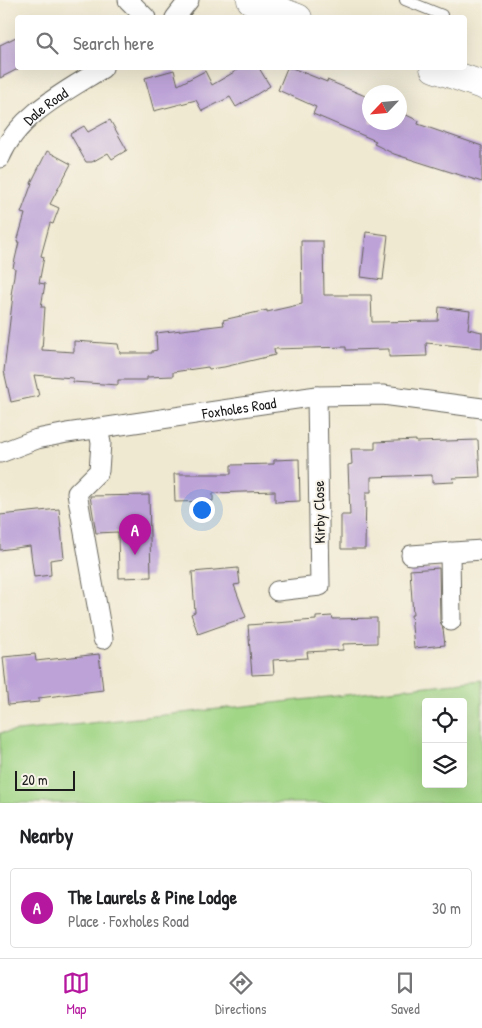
<!DOCTYPE html>
<meta charset="utf-8">
<style>
body{margin:0;font-family:"Patrick Hand",sans-serif;background:#f6f6f6;color:#202124}
.controls{position:absolute;right:15px;bottom:15px;display:grid;overflow:hidden;border-radius:5px;box-shadow:0 5px 20px #0002}
.controls button{width:45px;height:45px;display:grid;place-items:center;padding:0;border:0;border-bottom:1px solid #e0e0e0;background:#fff;color:#202124;font:25px sans-serif}
.compass{position:absolute;left:362px;top:85px;width:45px;height:45px;border-radius:50%;background:#fff;box-shadow:0 5px 20px #0002;rotate:244deg}
.scale{position:absolute;left:15px;bottom:12px;width:60px;box-sizing:border-box;padding-left:5px;border:2px solid #1c1c1c;border-top:0;font-size:14px;line-height:18px;white-space:nowrap;color:#1c1c1c;-webkit-text-stroke:4px #f7f3e8;paint-order:stroke}
.you{position:absolute;left:201px;top:509px;width:18px;height:18px;margin:-12px;border:4px solid #fff;border-radius:50%;background:#1a73e8;box-shadow:0 0 0 8px #1a73e833}
.badge{display:grid;place-items:center;width:32px;height:32px;border-radius:50%;background:#b5179e;color:#fff;font-size:16px;font-weight:700}
.pin{position:absolute;translate:-50% -41px;filter:drop-shadow(0 1px 2px #0008)}
.pin::after{content:'';position:absolute;top:26px;width:18px;height:15px;background:inherit;clip-path:polygon(0 0,100% 0,50% 100%)}
.list{margin:0;padding:0;list-style:none}
h2{display:flex;justify-content:space-between;align-items:center;height:65px;margin:0;padding:0 20px;font-size:21px}
h2 small{font-size:16px;font-weight:400;color:#757577}
.list li{display:grid;grid-template-columns:32px 1fr auto;gap:15px;align-items:center;box-sizing:border-box;height:80px;margin:0 10px 10px;padding:0 10px;border:1px solid #e0e0e0;border-radius:5px}
.list b{display:block;font-size:19px;white-space:nowrap}
.list p{margin:0;font-size:16px;white-space:nowrap;color:#757577}
.list em{font-size:16px;font-style:normal;color:#757577}
.icon{flex:none;width:28px;height:28px;fill:none;stroke:currentColor;stroke-width:2;stroke-linecap:round;stroke-linejoin:round}
.map{position:relative;flex:none;width:482px;height:803px;overflow:hidden}
.search{position:absolute;background:#fff;box-shadow:0 5px 20px #0002;left:15px;right:15px;top:15px;height:55px;display:flex;align-items:center;gap:12px;box-sizing:border-box;padding:0 18px;border-radius:5px;color:#757577;font-size:19px}
.sheet{height:155px;background:#fff}
nav{display:flex;justify-content:space-around;align-items:center;box-sizing:border-box;height:70px;border-top:1px solid #e0e0e0;background:#fff;font-size:14px;color:#757577}
nav a{display:grid;justify-items:center;gap:2px}
nav .on{color:#b5179e}
.map>svg:first-child{display:block}
.green{fill:#a1d686;stroke:#5e7951;fill-rule:evenodd}
.building{fill:#bca2d7}
.lines{fill:none;stroke-linecap:round;stroke-linejoin:round}
.service-casing{stroke:#66645b;stroke-width:12}
.minor-casing{stroke:#66645b;stroke-width:21}
.secondary-casing{stroke:#66645b;stroke-width:29}
.service{stroke:#fff;stroke-width:10}
.minor{stroke:#fff;stroke-width:19}
.secondary{stroke:#fff;stroke-width:28}
.labels{text-anchor:middle;dominant-baseline:central;stroke-width:4;stroke-linejoin:round;paint-order:stroke}
.street-label{font-size:15px;fill:#1c1c1c;stroke:#f7f3e8}
</style>
<div class="map">
<svg width="482" height="803" viewBox="0 0 482 803">
<rect width="100%" height="100%" fill="#f7f3e8"/>
<filter id="ink" filterUnits="userSpaceOnUse"><feTurbulence type="fractalNoise" baseFrequency=".02" numOctaves="2"/><feDisplacementMap in="SourceGraphic" scale="10" xChannelSelector="R" yChannelSelector="G"/><feConvolveMatrix kernelMatrix="1 2 1 2 8 2 1 2 1" color-interpolation-filters="sRGB"/></filter>
<filter id="wash" filterUnits="userSpaceOnUse"><feTurbulence type="fractalNoise" baseFrequency=".0096" numOctaves="4" result="noise"/><feDisplacementMap in="SourceGraphic" scale="20" xChannelSelector="R" yChannelSelector="G"/><feGaussianBlur stdDeviation="1.12" result="paint"/><feColorMatrix in="noise" values="0 0 0 0 0 0 0 0 0 0 0 0 0 0 0 0 0 1.4 0 .05"/><feComposite in="paint" operator="in"/></filter>
<g filter="url(#wash)">
<rect width="100%" height="100%" fill="#f0e9d1"/>
<path class="green" d="M482 680V803H0V733ZM426 702H463V784H426Z"/>
<g id="blocks">
<path class="building" d="M18 36V69L0 78V45Z
M241 68H259L270 86 236 107 230 97 202 111 196 100 154 111 145 78 174 70 178 85 205 71 212 85Z
M287 68H292L327 82V80L370 98V122H400V112L419 121 418 124 482 146V182L394 154 374 144 376 141 313 114 316 107 278 90Z
M110 120 127 150 112 159 108 153 92 162H86L70 134 84 126 88 132Z
M47 151 71 164 50 204 59 208 53 224 50 223 41 256 44 257 39 283 45 284 41 307H45L42 350 74 352V341L118 344 120 353H152V351L157 350 156 333 224 325 223 320 267 310V312L302 304 301 241H323L324 295H371L372 322 438 321 439 307 470 311 468 329 482 332V348L426 343 427 356 389 357V349L346 350V347L274 349 275 355 224 367 209 369 208 367 173 372V376L147 377V380H118V385L73 382V378L34 375 39 396 11 402 4 371 13 295H11L15 269 13 268 19 242H17L25 214 21 213 32 183H31Z
M366 232 388 235 383 280 361 277Z
M416 440V442L478 440 480 477 453 478 454 482 432 483V475L371 477V492H366L365 549H341V515H350L348 465 352 464 351 449H375V442Z
M299 459 300 501 275 502V491L213 493V501L175 502 174 474H231V465L274 464V460Z
M149 495 151 577 119 578 118 532 96 533 90 496Z
M59 509 64 558 50 560 51 575 34 577 30 546 0 550V515Z
M238 568 240 584 234 585 246 617 198 634 191 614 195 612 192 572Z
M439 568 440 621 443 629 445 645 414 648 411 615H413L410 570Z
M332 616 333 619 377 618V643L343 644V650L307 652 308 658 273 660 274 674 252 675 248 625 316 620V617Z
M35 654 36 661 99 654 103 690 39 698V702L8 705 3 657Z"/>
</g>
</g>
<g filter="url(#ink)">
<use href="#blocks" fill-opacity="0" stroke="#66645b" stroke-width="1"/>
<g class="lines">
<g class="service-casing">
<path id="service" d="M405 0 442 15"/>
</g>
<g class="minor-casing">
<g id="minor">
<path d="M128 0 146 18"/>
<path d="M175 18 189 0"/>
<path id="s1" d="M0 158C18 115 65 92 103 68"/>
<path d="M98 428 101 443 99 471 77 493 103 639"/>
<path id="s2" d="M0 453 37 439 67 433 317 396 383 395 482 408"/>
<path d="M450 552 451 621"/>
<path d="M411 555 482 550"/>
<path d="M277 591 320 586 317 396"/>
</g>
</g>
<g class="secondary-casing">
<path id="secondary" d="M251 0 298 18
M434 68 482 85"/>
</g>
<use href="#service" class="service"/>
<use href="#minor" class="minor"/>
<use href="#secondary" class="secondary"/>
</g>
</g>
<g class="labels">
<g class="street-label">
<text stroke="none"><textPath href="#s1" startOffset="70">Dale Road</textPath></text>
<text stroke="none"><textPath href="#s2" startOffset="244">Foxholes Road</textPath></text>
<text transform="translate(319 512) rotate(-91)">Kirby Close</text>
</g>
</g>
</svg>
<div class="controls">
<button><svg class="icon" aria-label="locate" viewBox="0 0 24 24"><circle cx="12" cy="12" r="6"/><path d="M12 2v4M12 18v4M2 12h4M18 12h4"/></svg></button>
<button><svg class="icon" aria-label="layers" viewBox="0 0 24 24"><path d="M12 4l9 5-9 5-9-5zM3 14l9 5 9-5"/></svg></button>
</div>
<svg class="compass" viewBox="-18 -18 36 36"><path d="M0-13l5 13h-10z" fill="#e53935"/><path d="M0 13l5-13h-10z" fill="#757577"/></svg>
<div class="scale">20 m</div>
<div class="you"></div>
<div class="pin badge" style="left:135px;top:555px">A</div>
<div class="search"><svg class="icon" aria-label="search" viewBox="0 0 24 24"><circle cx="10" cy="10" r="6"/><path d="M15 15l6 6"/></svg>Search here</div>
</div>
<section class="sheet">
<h2>Nearby<small></small></h2>
<ul class="list">
<li><span class="badge">A</span><div><b>The Laurels &amp; Pine Lodge</b><p>Place · Foxholes Road</p></div><em>30 m</em></li>
</ul>
</section>
<nav>
<a class="on"><svg class="icon" aria-label="map" viewBox="0 0 24 24"><path d="M3 6l6-2 6 2 6-2v14l-6 2-6-2-6 2zM9 4v14M15 6v14"/></svg>Map</a>
<a><svg class="icon" aria-label="directions" viewBox="0 0 24 24"><path d="M12 3l9 9-9 9-9-9zM9 14v-3h6M13 9l2 2-2 2"/></svg>Directions</a>
<a><svg class="icon" aria-label="saved" viewBox="0 0 24 24"><path d="M7 4h10v16l-5-4-5 4z"/></svg>Saved</a>
</nav>
